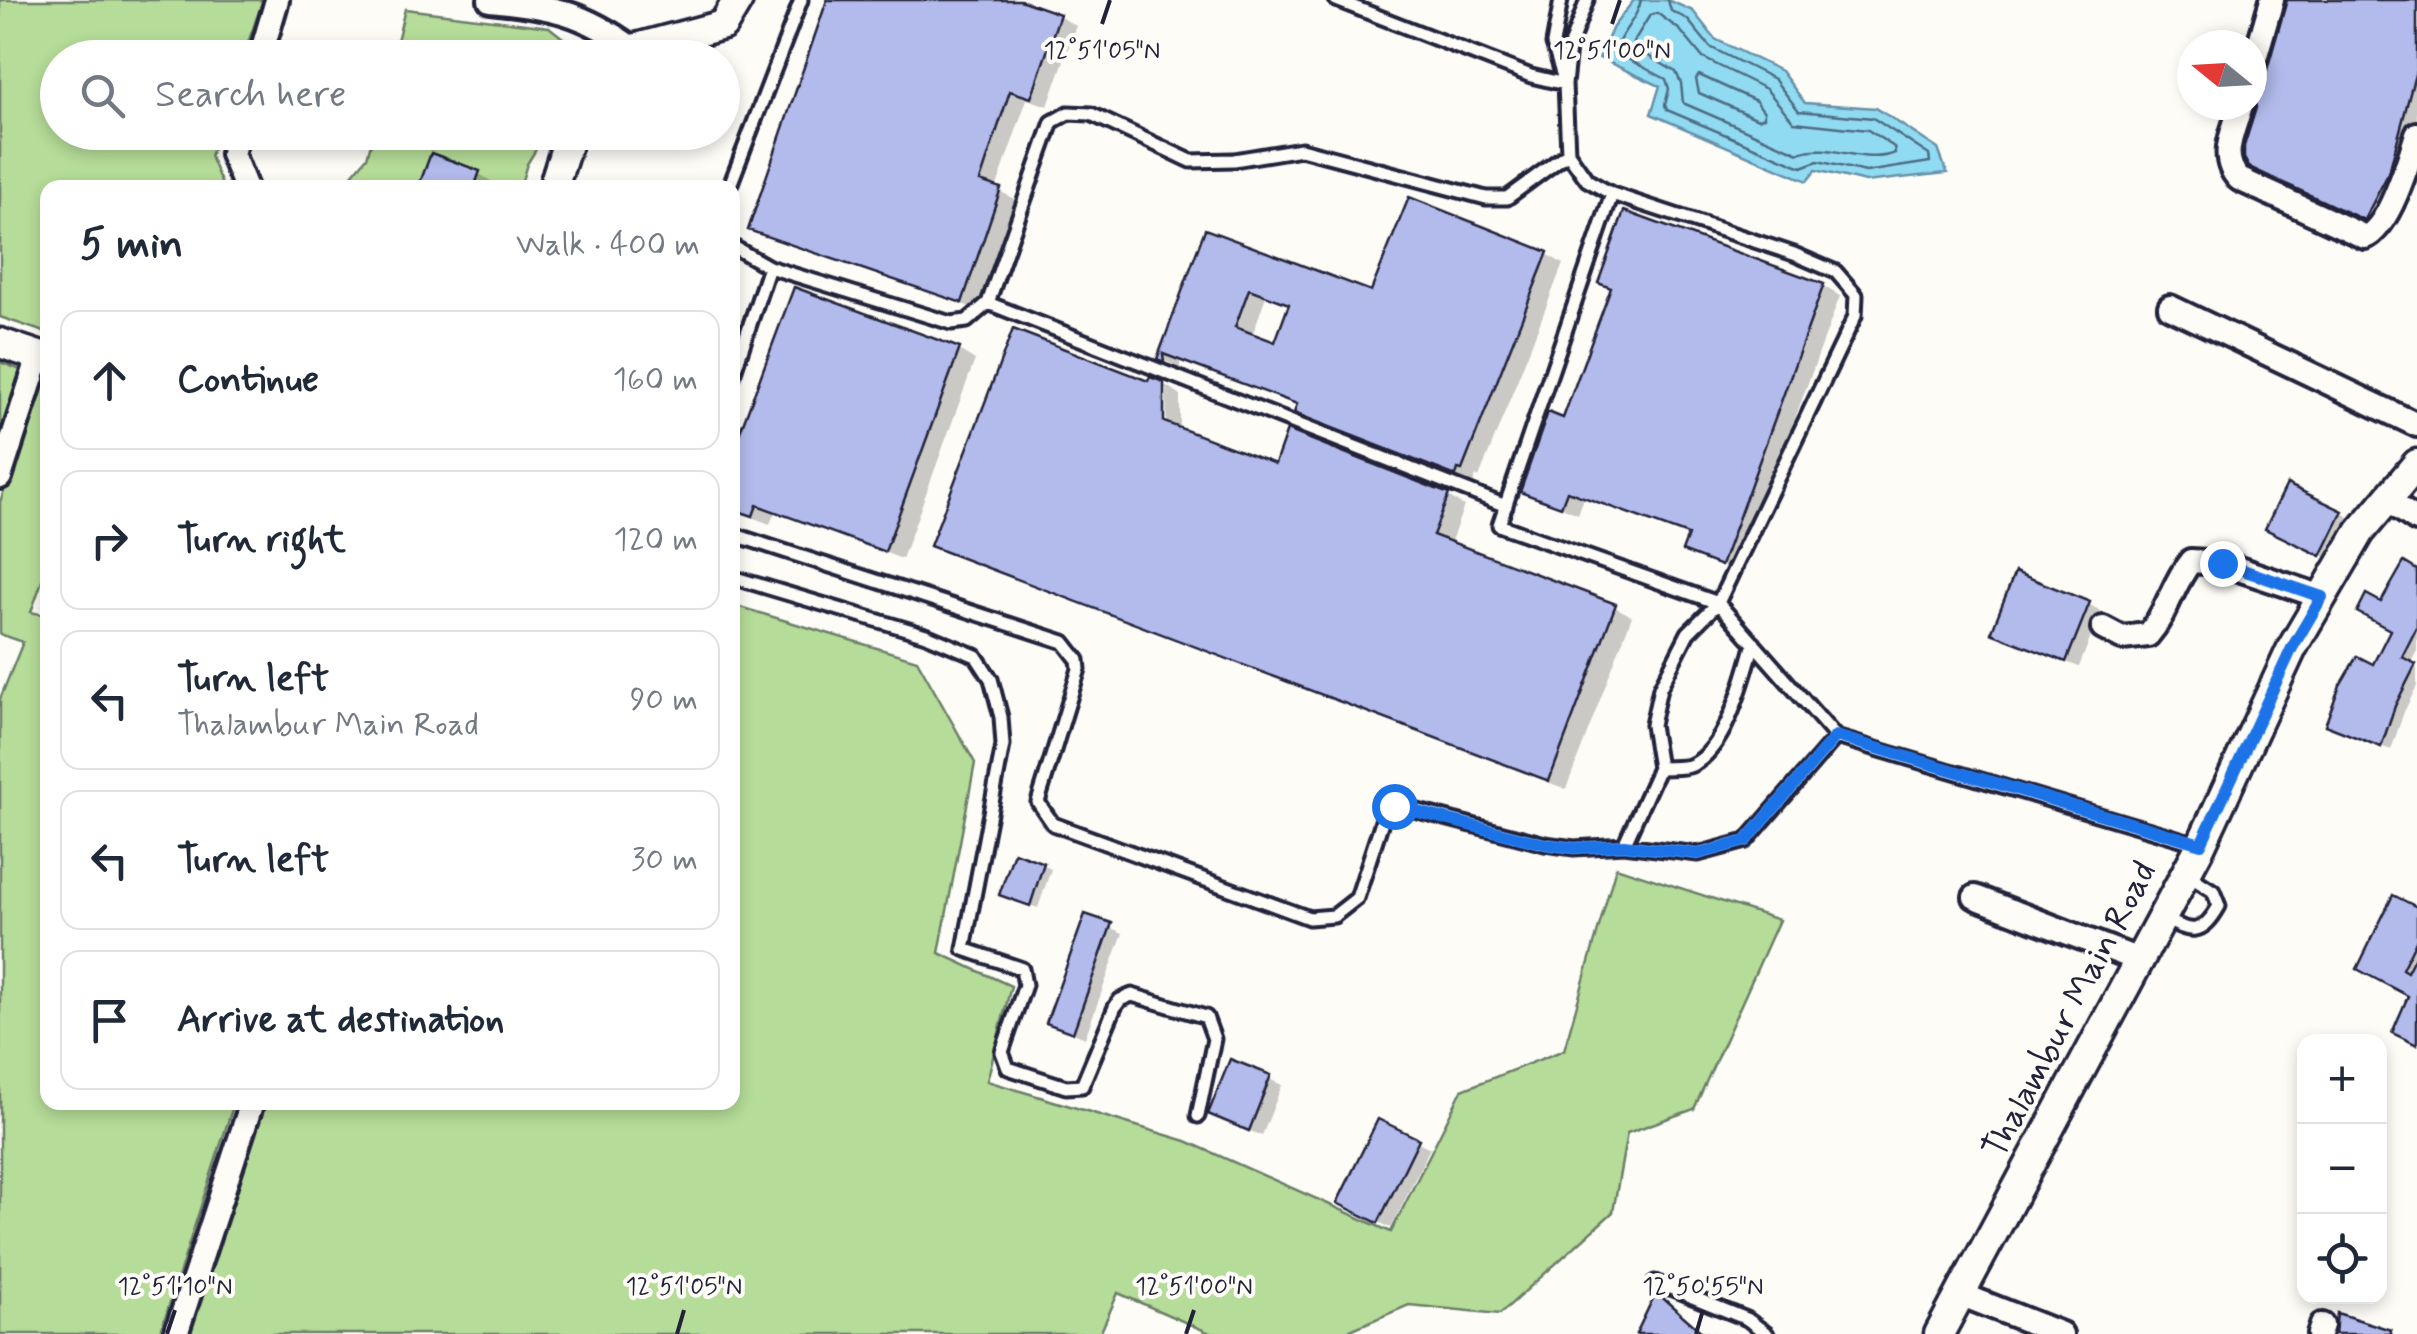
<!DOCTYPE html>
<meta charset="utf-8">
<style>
body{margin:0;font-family:Mynerve,sans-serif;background:#f6f6f7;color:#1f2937}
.controls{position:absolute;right:30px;bottom:30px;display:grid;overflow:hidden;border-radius:20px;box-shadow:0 5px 15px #0003}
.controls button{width:90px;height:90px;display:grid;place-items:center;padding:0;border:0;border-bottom:2px solid #e0e1e3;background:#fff;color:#1f2937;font:50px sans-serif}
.compass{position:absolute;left:2177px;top:30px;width:90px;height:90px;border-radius:50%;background:#fff;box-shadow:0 5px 15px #0003;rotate:288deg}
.stop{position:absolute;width:30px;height:30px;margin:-22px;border:8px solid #1a73e8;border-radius:50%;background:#fff}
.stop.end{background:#1a73e8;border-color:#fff;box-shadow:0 2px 10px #0008}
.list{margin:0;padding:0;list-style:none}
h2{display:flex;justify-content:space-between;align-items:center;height:130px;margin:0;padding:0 40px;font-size:42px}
h2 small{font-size:32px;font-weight:400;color:#747a83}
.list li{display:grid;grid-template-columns:65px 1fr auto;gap:30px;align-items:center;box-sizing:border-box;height:140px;margin:0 20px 20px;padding:0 20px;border:2px solid #e0e1e3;border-radius:20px}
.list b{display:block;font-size:38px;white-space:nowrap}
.list p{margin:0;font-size:32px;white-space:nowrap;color:#747a83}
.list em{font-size:32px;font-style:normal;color:#747a83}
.icon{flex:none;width:55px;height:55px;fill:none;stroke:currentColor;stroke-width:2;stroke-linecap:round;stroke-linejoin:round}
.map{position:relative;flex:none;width:2417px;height:1334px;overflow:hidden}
.search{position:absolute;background:#fff;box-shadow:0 5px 15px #0003;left:40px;top:40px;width:700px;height:110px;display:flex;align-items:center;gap:25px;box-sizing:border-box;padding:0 35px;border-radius:55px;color:#747a83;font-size:38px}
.panel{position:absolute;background:#fff;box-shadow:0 5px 15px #0003;left:40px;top:180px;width:700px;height:930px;border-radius:20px}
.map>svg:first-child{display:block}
.green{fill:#b5dc98;stroke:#6c7f6a;stroke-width:2.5}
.water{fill:#91dbf2;stroke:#6591a9;stroke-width:2.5}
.shadow{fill:#0003;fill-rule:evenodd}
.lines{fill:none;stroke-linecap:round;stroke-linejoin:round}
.shore{stroke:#4e6c84;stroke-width:2.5}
.building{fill:#b2bbeb;stroke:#22223b;stroke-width:2.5;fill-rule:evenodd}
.service-casing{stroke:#22223b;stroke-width:19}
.minor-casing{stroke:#22223b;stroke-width:30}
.tertiary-casing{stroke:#22223b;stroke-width:35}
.service{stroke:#fdfcf7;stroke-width:11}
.minor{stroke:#fdfcf7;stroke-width:22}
.tertiary{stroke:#fdfcf7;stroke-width:28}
.route{stroke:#1a73e8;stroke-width:12}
.ticks{fill:none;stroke:#22223b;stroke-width:4}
.labels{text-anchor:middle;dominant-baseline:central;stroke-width:8;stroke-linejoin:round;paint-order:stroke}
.street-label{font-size:35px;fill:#22223b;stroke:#fdfcf7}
.ticks-label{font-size:25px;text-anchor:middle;fill:#22223b;stroke:#fdfcf7;stroke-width:8;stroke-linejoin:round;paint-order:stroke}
</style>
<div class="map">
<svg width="2417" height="1334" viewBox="0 0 2417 1334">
<rect width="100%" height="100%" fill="#fdfcf7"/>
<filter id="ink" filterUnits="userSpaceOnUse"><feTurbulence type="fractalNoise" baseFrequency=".01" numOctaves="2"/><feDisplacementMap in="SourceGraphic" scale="20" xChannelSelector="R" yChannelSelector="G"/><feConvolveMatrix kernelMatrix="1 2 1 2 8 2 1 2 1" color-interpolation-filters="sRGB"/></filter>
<g filter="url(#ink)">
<path class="green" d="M0 0H263L243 57 58 58V132L218 133 210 156 223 187 48 188 47 333 0 317Z
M405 9 549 27 587 57H393Z
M374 133H546L527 164 520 187 341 188 367 157Z
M0 362 26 372 0 452Z
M41 378 48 380 47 567 31 612 48 616V1102L234 1103 160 1334H0V699L23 642 0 634V502Z
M733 605 917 660 975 763 939 953 1011 986 987 1081 1186 1141 1391 1232 1462 1090 1564 1050 1616 867 1779 920 1694 1109 1627 1133 1613 1212 1500 1314 1409 1305 1341 1334H1212L1118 1293 1100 1334H187L265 1103 732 1102Z"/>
<path class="water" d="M1634 0H1668L1693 11 1715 39 1781 71 1805 103 1876 108 1938 149 1947 173 1865 182 1816 170 1807 181 1651 114 1660 86 1599 58 1613 27Z"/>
<path class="shadow" d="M830 0H1013L1059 16 1076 26 1048 106 1027 99 996 189 1016 200 979 310 768 238 751 229Z
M2288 0H2417V137L2381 227 2268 175 2258 110Z
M432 157 479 174 491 181 489 188H421Z
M1207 232 1373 294 1547 254 1563 264 1479 478 1476 476 1473 484 1314 421 1297 412 1299 406 1180 362V369L1160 358ZM1266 296 1291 306 1276 346 1252 336Z
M1823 286 1840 296 1738 573 1685 550 1690 537 1584 498 1578 514 1523 491 1565 421Z
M959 350 975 360 902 559 775 512 770 524 732 510V461Z
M1150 384H1163L1180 394V431L1276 467 1448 496 1464 506 1450 544 1615 607 1632 616 1566 789 950 554 934 545ZM1161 388H1166L1167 435H1162Z
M2342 513 2354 520 2334 561 2281 535Z
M2417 573V651L2410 664 2417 668V686L2404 712 2391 750 2337 730 2394 629 2382 606Z
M2088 604 2101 611 2079 667 2006 639Z
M1043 865 1051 869 1038 908 1010 898Z
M2417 910V1044L2411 995 2360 968Z
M1086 917 1123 933 1085 1038 1049 1022Z
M1232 1062 1282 1085 1262 1136 1224 1120Z
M1379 1122 1430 1148 1391 1228 1352 1209Z
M1657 1296 1701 1330 1722 1334H1639Z"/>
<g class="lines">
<path class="shore" d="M1641 0C1638 18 1620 33 1614 52L1666 79 1669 89 1665 105 1667 110 1802 167 1818 161 1866 172 1930 162 1929 155 1873 118 1799 111 1774 79 1710 47 1687 19 1671 11 1668 0
M1657 13 1680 30 1703 58 1766 89 1794 122 1868 130 1894 147 1895 153C1862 166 1831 141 1799 153L1683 103 1681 83 1676 72 1631 46 1650 15Z
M1699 75 1756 101 1764 112V117L1758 119 1699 93 1696 79Z"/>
</g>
<path class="building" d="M827 0H1020L1060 14 1031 98 1010 91 980 181 1001 188 962 303 748 230Z
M2287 0H2417V67L2389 172 2364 220 2249 167 2244 158V146L2256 108 2255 99 2260 81 2266 73Z
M431 153 480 171 474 188H418Z
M1409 197 1548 252 1462 470 1458 469 1456 476 1294 413 1297 404 1163 354 1164 362 1157 359 1205 229 1371 291ZM1249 289 1289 304 1275 342 1235 327Z
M1624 211 1824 284 1721 566 1682 551 1688 535 1567 491 1561 507 1520 492 1548 412 1563 418 1611 288 1598 283Z
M794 287 960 348 885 552 757 505 753 516 732 509V453Z
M1013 329 1148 381 1150 377 1164 382V422L1275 464 1287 430 1449 494 1433 535 1616 604 1549 781 930 546Z
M2287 484 2343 511 2321 556 2265 529Z
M2404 562 2417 570V627L2402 657 2416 664 2395 706 2381 747 2325 725 2340 685 2357 656 2373 664 2390 630 2357 612 2366 594 2381 602Z
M2015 572 2090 602 2066 662 1991 633Z
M1014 852 1044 863 1030 906 999 895Z
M2393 895 2417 907V939L2402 969 2407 972 2417 952V1045L2392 1033 2408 996 2357 969Z
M1085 914 1112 923 1073 1033 1046 1023Z
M1230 1059 1271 1075 1249 1131 1208 1114Z
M1378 1119 1419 1139 1378 1223 1337 1203Z
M1656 1292 1657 1293 1704 1334H1636Z
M2337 1313 2391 1330V1334H2335Z"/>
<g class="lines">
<g class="service-casing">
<path id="service" d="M1336 0 1531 76 1565 84
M1561 0 1553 44 1564 80
M1587 0 1569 48 1565 84 1568 153 1587 180 1612 194 1794 254 1836 272 1856 295 1855 316 1718 603 1499 525 1612 194
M729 188 801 0
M732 246 769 267 951 323 967 321 988 303 1506 506
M988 303 1052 122 1068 113 1091 114 1191 161 1234 160 1301 149 1486 198H1507L1568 153
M732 378 769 267
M732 534 1064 642 1078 660 1079 669 1038 802 1053 824 1309 918 1334 916 1357 898 1385 812 1395 805 1545 844 1574 848 1624 845 1698 854 1746 841 1836 737
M732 577 926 635 976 656 991 679 1001 717 1003 745 964 949 1022 969 1025 985 1002 1052 1008 1068 1066 1087 1082 1086 1115 1007 1120 1000 1132 995 1206 1017 1214 1039 1198 1116
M1659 768C1668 767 1684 769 1692 765 1727 749 1744 677 1754 643
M1624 845 1659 768 1652 725 1660 688 1688 633 1718 603 1836 737 2201 845
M2162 917C2191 934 2202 936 2219 906L2213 891 2185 873
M1655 1282 1747 1319 1767 1334"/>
</g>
<g class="minor-casing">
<path id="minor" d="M490 0C550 6 583 12 633 49
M260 58 277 0
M2252 69 2272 0
M2241 105C2234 131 2218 157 2239 179L2365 237C2389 228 2409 160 2417 134
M238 132 232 154 246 188
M2170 307 2417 425
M0 477 39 356
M2387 500 2417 520
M2103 628 2122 638 2148 635C2168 612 2172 584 2191 561L2221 563 2322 597
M1975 897 2139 960
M1960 1294 2061 1334
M176 1334 252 1102
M2319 1334 2322 1325"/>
</g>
<g class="tertiary-casing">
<path id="tertiary" d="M624 58 633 49 723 25 738 0
M553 188 571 132
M0 343 48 359
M1939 1334 2201 845 2292 648 2360 532 2417 464"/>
</g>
<use href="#service" class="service"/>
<use href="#minor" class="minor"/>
<use href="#tertiary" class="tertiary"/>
</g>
</g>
<g class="lines" filter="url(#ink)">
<path class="route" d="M1394 806 1545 844 1574 848 1624 845 1698 854 1746 841 1836 736 2201 844 2292 648 2322 597 2222 563"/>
</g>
<path class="ticks" d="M1102 24 1110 0M1612 24 1620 0M167 1334 175 1310M677 1334 684 1310M1186 1334 1194 1310M1696 1334 1703 1310"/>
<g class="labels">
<g class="street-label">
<text transform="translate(2070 1010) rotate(-62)">Thalambur Main Road</text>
</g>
</g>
<g class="ticks-label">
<text x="1102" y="58">12°51'05"N</text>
<text x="1612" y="58">12°51'00"N</text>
<text x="175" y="1294">12°51'10"N</text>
<text x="684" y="1294">12°51'05"N</text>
<text x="1194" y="1294">12°51'00"N</text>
<text x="1703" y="1294">12°50'55"N</text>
</g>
</svg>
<div class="controls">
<button>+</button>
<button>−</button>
<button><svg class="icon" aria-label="locate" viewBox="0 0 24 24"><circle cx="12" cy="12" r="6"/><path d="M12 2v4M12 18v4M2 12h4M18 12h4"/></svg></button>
</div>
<svg class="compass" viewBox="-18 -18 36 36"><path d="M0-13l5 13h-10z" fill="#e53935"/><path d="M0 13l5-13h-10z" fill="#747a83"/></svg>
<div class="stop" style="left:1394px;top:806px"></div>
<div class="stop end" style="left:2222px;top:563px"></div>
<div class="search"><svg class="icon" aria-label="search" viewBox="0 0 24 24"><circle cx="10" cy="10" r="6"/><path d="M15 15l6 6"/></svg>Search here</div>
<section class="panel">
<h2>5 min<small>Walk · 400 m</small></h2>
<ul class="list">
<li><svg class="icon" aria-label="ahead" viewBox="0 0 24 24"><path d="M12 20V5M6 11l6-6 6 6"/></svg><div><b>Continue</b></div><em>160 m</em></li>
<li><svg class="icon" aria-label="right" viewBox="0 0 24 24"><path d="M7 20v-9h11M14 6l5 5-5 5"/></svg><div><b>Turn right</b></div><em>120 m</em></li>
<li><svg class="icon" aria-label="left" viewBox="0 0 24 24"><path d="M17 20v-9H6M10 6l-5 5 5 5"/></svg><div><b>Turn left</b><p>Thalambur Main Road</p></div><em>90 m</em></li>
<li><svg class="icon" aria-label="left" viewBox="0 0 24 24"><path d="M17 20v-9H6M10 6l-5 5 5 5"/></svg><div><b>Turn left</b></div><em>30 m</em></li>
<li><svg class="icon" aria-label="arrive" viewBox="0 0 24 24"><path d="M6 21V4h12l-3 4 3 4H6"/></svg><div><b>Arrive at destination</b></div></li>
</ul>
</section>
</div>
